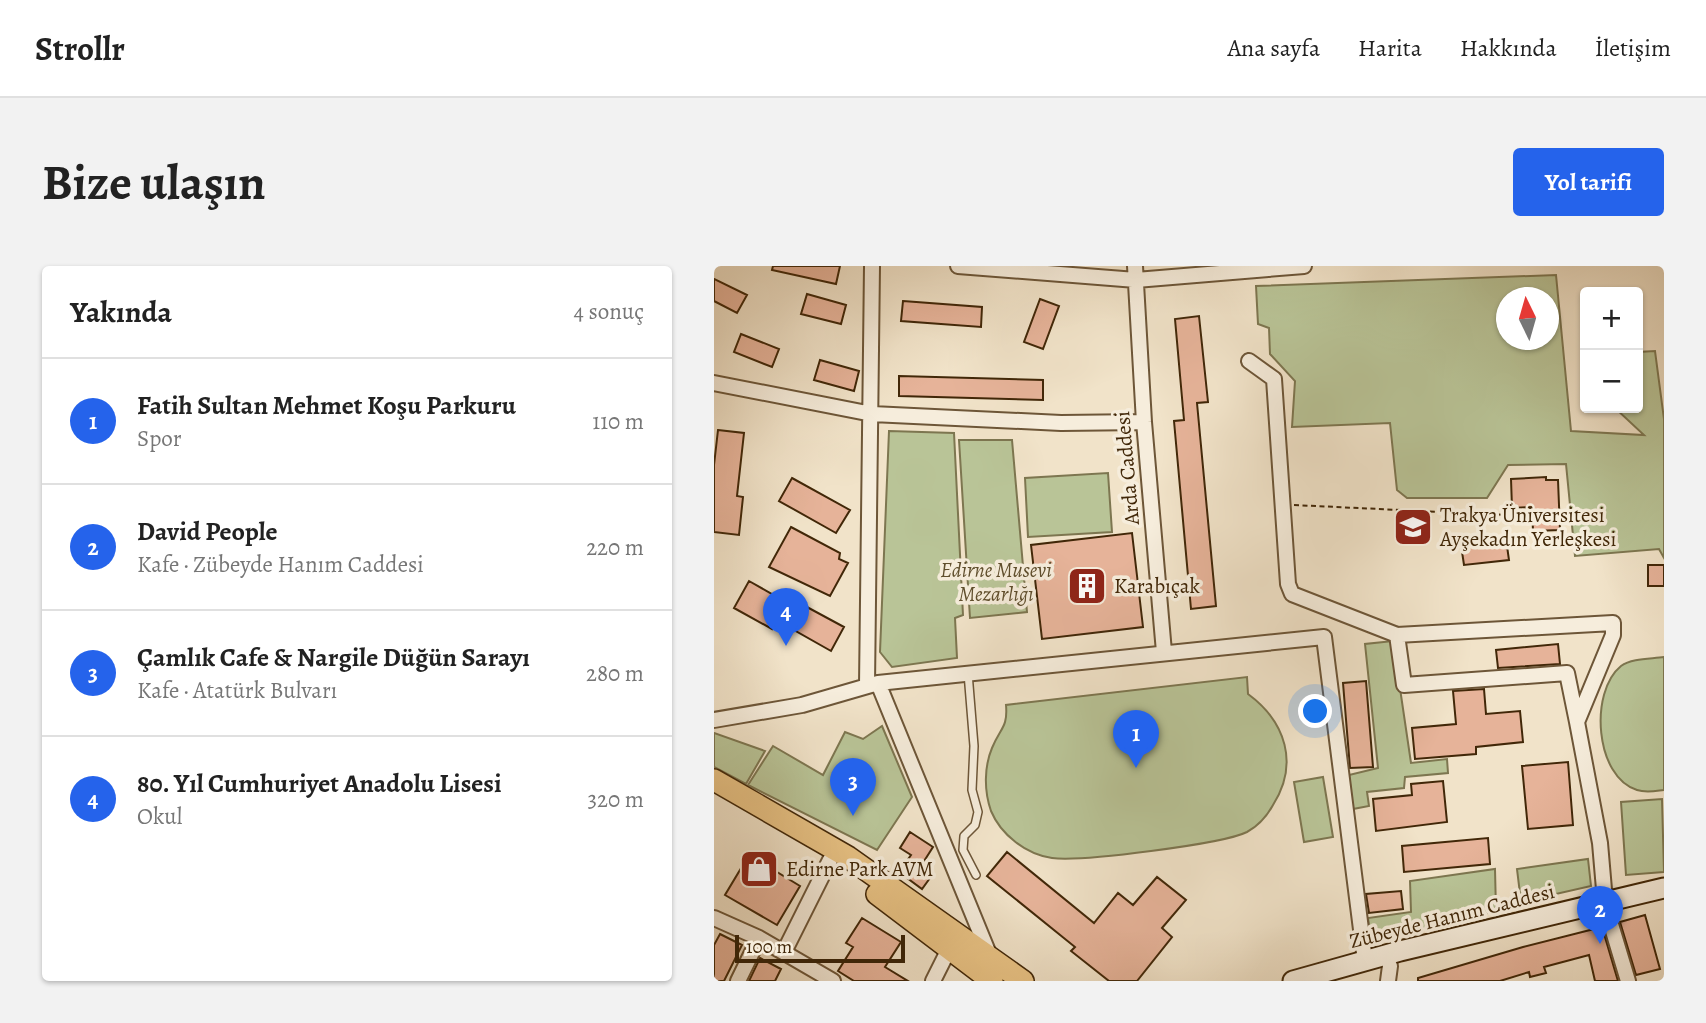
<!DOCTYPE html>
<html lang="tr">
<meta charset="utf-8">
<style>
body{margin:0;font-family:Alegreya,serif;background:#f2f2f2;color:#222}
.controls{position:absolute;right:21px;top:21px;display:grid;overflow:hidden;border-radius:7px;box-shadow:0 2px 5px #0004}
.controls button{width:63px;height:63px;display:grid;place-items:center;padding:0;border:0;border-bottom:2px solid #e0e0e0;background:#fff;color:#222;font:35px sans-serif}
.compass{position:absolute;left:782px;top:21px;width:63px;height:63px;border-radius:50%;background:#fff;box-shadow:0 2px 5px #0004;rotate:355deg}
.scale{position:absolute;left:21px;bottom:18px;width:170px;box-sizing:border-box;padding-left:7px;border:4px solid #412708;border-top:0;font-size:19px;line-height:24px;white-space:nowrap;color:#412708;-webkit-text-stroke:5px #f6eddc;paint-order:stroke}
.you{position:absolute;left:602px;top:446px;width:24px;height:24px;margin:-18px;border:5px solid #fff;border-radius:50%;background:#1a73e8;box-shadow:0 0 0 10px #1a73e833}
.badge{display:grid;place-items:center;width:46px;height:46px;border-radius:50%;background:#2563eb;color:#fff;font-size:23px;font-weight:700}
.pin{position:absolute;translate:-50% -58px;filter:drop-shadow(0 2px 4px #0008)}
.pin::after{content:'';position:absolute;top:37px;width:24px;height:21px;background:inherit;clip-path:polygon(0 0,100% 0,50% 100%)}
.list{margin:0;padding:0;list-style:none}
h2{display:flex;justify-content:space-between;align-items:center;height:91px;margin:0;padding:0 28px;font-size:30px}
h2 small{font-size:23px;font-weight:400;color:#767676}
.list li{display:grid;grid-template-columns:46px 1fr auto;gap:21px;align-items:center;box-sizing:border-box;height:126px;padding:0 28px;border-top:2px solid #e0e0e0}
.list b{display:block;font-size:26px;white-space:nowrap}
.list p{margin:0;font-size:23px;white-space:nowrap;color:#767676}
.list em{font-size:23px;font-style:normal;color:#767676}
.map{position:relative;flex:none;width:950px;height:715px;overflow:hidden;border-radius:7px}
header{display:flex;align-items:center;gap:42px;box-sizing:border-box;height:98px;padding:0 35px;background:#fff;border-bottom:2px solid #e0e0e0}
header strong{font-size:33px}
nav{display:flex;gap:38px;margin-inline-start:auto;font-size:24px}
.intro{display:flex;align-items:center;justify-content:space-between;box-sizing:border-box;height:168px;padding:0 42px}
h1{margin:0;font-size:49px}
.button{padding:18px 32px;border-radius:7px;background:#2563eb;color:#fff;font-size:24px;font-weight:700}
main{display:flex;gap:42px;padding:0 42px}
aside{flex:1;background:#fff;border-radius:7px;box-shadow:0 2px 5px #0004}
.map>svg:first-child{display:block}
.green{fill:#b9c497;stroke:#7d7650;stroke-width:2;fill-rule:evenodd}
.building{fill:#e6b399;stroke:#412708;stroke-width:2}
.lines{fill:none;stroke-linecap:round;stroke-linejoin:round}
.lane-casing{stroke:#6d5638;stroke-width:10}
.street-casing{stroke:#6d5638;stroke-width:18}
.secondary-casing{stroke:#412708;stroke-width:23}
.primary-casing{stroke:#412708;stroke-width:24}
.path{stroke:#412708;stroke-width:2;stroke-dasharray:5 3.5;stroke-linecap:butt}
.lane{stroke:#f6eddc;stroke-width:7}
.street{stroke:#f6eddc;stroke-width:14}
.secondary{stroke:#f6eddc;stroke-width:19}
.primary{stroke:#e8c284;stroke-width:21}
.labels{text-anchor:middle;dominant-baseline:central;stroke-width:7;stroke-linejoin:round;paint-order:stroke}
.street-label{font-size:21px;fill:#412708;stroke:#f6eddc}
.poi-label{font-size:21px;fill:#412708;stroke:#f6eddc;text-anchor:start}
.park-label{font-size:21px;font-style:italic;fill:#5f4e2c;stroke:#f6eddc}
</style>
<header>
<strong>Strollr</strong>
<nav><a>Ana sayfa</a><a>Harita</a><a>Hakkında</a><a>İletişim</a></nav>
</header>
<div class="intro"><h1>Bize ulaşın</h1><a class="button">Yol tarifi</a></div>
<main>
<aside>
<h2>Yakında<small>4 sonuç</small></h2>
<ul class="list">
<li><span class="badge">1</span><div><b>Fatih Sultan Mehmet Koşu Parkuru</b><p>Spor</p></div><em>110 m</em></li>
<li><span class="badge">2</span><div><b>David People</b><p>Kafe · Zübeyde Hanım Caddesi</p></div><em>220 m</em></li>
<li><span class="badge">3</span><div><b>Çamlık Cafe &amp; Nargile Düğün Sarayı</b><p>Kafe · Atatürk Bulvarı</p></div><em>280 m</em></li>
<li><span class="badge">4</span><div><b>80. Yıl Cumhuriyet Anadolu Lisesi</b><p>Okul</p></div><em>320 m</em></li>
</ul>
</aside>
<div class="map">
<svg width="950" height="715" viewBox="0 0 950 715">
<rect width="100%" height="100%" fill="#f1e3c9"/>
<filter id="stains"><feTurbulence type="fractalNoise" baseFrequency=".00286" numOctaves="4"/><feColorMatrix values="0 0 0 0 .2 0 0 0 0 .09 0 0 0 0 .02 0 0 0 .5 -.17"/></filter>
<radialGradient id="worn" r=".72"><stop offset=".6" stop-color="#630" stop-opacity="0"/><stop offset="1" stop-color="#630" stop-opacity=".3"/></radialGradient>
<path class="green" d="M842 9 857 165 930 169 901 142H924V86L941 85 950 153V292L945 283 861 290 852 198 794 199 773 232H693L683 224 676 157 578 161 581 115 556 88 555 62 544 58 542 20ZM792 32H834V74H792Z
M175 165 240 167 249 349 241 352 243 392 178 401 166 386Z
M245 174H298L313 346 256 352Z
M394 207 398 266 314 271 311 212Z
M679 375 697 497 733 493 734 507 691 511 690 522 653 526 655 540 639 543 635 509 664 502 651 378Z
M950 391V524C941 525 932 527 923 524 881 511 875 426 907 400 918 392 937 393 950 391Z
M533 411 534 428C572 456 585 498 559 539 553 550 544 560 533 566 509 578 366 596 338 592 312 588 287 569 277 545 270 525 270 501 278 482 286 462 294 462 292 439Z
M168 460 198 531 163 584 34 519 59 480 109 509 131 466 149 473Z
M0 467 51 485 32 518 0 501Z
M609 511 619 571 590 576 580 516Z
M948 533 950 606 912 609 907 536Z
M874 593 877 620 807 636 803 603Z
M781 603 782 645 657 676 654 652 697 646 696 615Z"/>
<path class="building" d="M59 0H126L122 18 58 4Z
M0 13 33 29 23 47 0 35Z
M93 28 132 39 127 58 87 48Z
M326 33 345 40 329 83 310 76Z
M189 35 268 41 267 61 187 55Z
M485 50 494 136 483 137 502 340 477 343 460 155 470 154 461 53Z
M27 68 65 83 58 101 20 86Z
M106 94 145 105 140 125 100 114Z
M185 110 329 114V134L185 130Z
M4 164 30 167 23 230 29 231 25 269 0 266V199Z
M832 211V214H844L846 264 819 265 818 241 798 242 797 213Z
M78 212 136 244 122 267 65 235Z
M77 261 126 287 125 293 134 297 116 330 55 301Z
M418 267 429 361 328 373 317 279Z
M792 273 795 294 750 299 747 279Z
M934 299H950V320H934Z
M35 315 65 332 67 327 130 361 117 385 62 354 58 363 20 342Z
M844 378 846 398 784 402 782 384Z
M652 415 659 501 636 502 629 417Z
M770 423 772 448 806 445 809 476 762 481V488L701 493 698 462 742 458 739 425Z
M854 496 859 559 814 563 808 500Z
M729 515 733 556 662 565 659 533 698 529 697 518Z
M196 566 219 581 205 603 216 612 208 623 185 606 197 589 186 582Z
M774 572 776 598 690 606 688 580Z
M293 586 380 657 404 627 419 639 443 611 472 634 448 662 458 671 423 715H395L357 685 361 681 273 610Z
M35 589 86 620 63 659 11 629Z
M687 625 689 643 655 647 652 628Z
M931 649 946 703 922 709 906 656Z
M148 652 187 676 171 701 194 715H140L124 705 139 681 132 677Z
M888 661 904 715H881L875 689 830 701 832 707 816 711 815 706 786 715H704V712L809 681Z
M6 668 28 679 10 715H0V679Z
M46 692 67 703 61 715H35Z"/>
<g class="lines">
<g class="lane-casing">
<path id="lane" d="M254 407 260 480 258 524 264 546 261 559 250 570 249 584 262 609"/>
</g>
<g class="street-casing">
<path id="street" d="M244 0 422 14 590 0
M421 0 430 156 450 386
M535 95 560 113 574 318 578 328 683 369 899 357V369L863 456 886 577 891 635
M0 117 158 148 347 157 430 156
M683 369 690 419 853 407 863 456
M164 417 275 688
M153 419 158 0
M0 454 88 439 164 417 610 371 651 695
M893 645 914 715
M0 652 45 672 119 715
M70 686 116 594
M24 715 45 672
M219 715 236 681
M674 715 676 700"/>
</g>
<g class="secondary-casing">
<path id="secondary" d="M579 715 686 685 950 622"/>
</g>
<g class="primary-casing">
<path id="primary" d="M0 514 134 591 309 715
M163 628 278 715"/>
</g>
<path class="path" d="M580 239 813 250"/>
<use href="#lane" class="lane"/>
<use href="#street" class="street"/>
<use href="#secondary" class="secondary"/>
<use href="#primary" class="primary"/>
</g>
<defs>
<g id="university-square" transform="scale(2.0125)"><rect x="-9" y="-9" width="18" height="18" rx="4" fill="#8f2418" stroke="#f6eddc"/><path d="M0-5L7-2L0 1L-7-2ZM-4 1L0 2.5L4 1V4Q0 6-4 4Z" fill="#fff"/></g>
<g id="building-square" transform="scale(2.0125)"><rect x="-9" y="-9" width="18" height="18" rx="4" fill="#8f2418" stroke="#f6eddc"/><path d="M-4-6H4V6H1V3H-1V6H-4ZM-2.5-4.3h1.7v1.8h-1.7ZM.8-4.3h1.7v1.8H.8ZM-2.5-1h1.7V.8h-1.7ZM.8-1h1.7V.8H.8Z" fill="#fff"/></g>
<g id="shop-square" transform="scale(2.0125)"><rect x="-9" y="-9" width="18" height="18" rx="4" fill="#8f2418" stroke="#f6eddc"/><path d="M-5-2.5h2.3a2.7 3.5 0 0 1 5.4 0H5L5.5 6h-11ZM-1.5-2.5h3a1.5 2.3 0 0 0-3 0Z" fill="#fff"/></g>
</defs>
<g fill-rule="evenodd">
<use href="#university-square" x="699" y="261"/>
<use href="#building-square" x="373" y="320"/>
<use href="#shop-square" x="45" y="603"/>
</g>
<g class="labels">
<g class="street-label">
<text transform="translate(413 202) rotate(-95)">Arda Caddesi</text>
<text transform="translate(738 650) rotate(-14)">Zübeyde Hanım Caddesi</text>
</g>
<g class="poi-label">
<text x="726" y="249">Trakya Üniversitesi<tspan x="726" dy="24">Ayşekadın Yerleşkesi</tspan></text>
<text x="400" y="320">Karabıçak</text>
<text x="72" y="603">Edirne Park AVM</text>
</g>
<g class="park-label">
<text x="282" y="304">Edirne Musevi<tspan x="282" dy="24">Mezarlığı</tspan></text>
</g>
</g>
<rect width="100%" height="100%" filter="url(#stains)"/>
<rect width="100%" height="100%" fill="url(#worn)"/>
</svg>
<div class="controls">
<button>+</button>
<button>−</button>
</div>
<svg class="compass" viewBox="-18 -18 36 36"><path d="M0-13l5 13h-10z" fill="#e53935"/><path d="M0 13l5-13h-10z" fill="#767676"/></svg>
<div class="scale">100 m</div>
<div class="you"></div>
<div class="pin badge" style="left:422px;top:502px">1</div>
<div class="pin badge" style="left:886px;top:678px">2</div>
<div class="pin badge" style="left:139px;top:550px">3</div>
<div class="pin badge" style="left:72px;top:380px">4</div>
</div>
</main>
